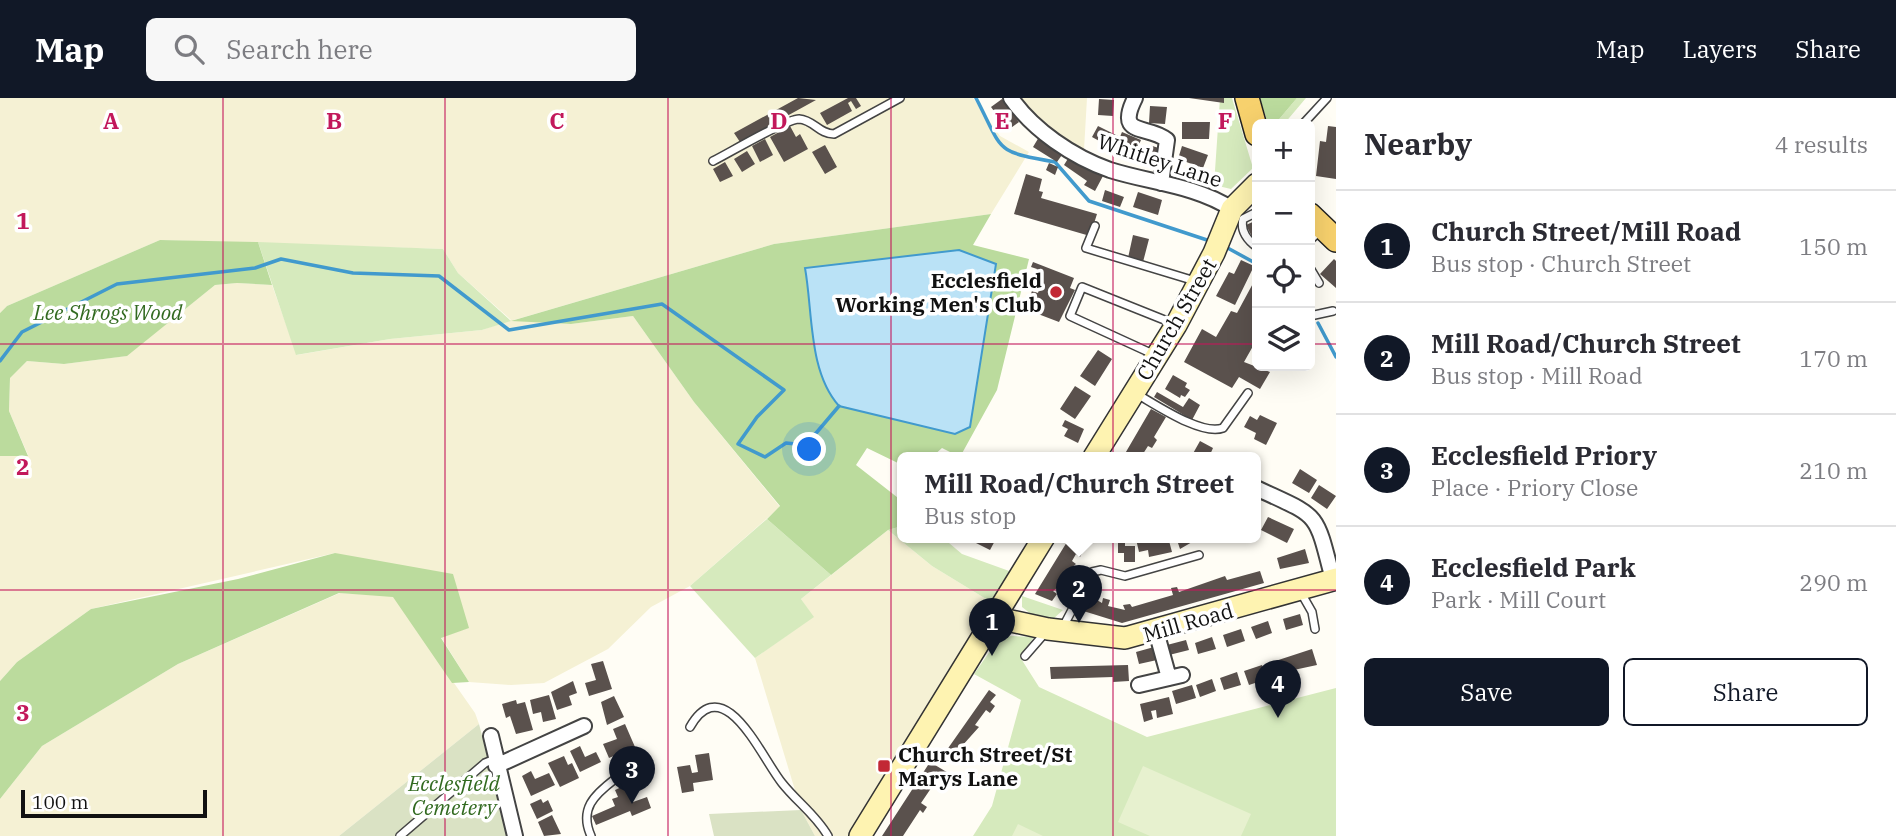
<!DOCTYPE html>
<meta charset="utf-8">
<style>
body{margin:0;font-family:"IBM Plex Serif",serif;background:#f7f7f7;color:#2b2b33}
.controls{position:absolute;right:21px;top:21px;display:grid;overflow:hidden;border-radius:10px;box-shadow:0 7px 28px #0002}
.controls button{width:63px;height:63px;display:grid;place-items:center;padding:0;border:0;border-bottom:2px solid #e1e1e2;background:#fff;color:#2b2b33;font:35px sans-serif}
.scale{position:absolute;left:21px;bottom:18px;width:186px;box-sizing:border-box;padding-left:7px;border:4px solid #111;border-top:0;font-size:19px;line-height:24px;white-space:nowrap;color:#111;-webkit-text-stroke:5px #fff;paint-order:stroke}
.you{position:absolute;left:810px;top:352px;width:24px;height:24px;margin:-18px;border:5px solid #fff;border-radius:50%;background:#1a73e8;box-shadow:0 0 0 10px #1a73e833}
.badge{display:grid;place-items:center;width:46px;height:46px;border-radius:50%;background:#111827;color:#fff;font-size:23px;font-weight:700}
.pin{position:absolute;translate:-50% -58px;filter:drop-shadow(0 2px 4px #0008)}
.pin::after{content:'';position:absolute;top:37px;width:24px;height:21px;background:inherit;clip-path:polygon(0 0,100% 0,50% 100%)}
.popup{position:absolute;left:897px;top:354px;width:364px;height:91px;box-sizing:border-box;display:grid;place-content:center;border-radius:10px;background:#fff;filter:drop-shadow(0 2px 5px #0005);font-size:23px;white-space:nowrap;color:#7c7c81}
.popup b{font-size:26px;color:#2b2b33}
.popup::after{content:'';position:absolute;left:50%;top:100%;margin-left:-14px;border:14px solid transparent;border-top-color:#fff}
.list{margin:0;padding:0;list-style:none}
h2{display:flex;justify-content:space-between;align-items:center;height:91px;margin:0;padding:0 28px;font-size:30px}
h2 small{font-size:23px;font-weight:400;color:#7c7c81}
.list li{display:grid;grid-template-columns:46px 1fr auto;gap:21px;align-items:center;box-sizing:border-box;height:112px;padding:0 28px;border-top:2px solid #e1e1e2}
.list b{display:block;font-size:26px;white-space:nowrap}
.list p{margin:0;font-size:23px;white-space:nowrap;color:#7c7c81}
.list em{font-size:23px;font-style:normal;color:#7c7c81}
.actions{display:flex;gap:14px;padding:21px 28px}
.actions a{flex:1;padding:16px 0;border:2px solid #111827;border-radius:10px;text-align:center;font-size:24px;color:#111827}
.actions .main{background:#111827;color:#fff}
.icon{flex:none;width:38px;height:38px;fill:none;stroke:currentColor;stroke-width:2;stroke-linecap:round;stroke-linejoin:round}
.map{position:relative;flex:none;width:1336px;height:738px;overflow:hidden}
header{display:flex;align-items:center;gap:42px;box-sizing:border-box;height:98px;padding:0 35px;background:#111827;color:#fff}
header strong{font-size:33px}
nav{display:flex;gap:38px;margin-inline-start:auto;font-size:24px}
.search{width:490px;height:63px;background:#f7f7f7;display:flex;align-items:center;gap:18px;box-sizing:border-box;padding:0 24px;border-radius:10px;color:#7c7c81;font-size:26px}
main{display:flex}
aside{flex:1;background:#fff}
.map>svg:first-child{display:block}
.farmland{fill:#f5f1d4}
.green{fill:#d6eabd}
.forest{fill:#bbdb9d}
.cemetery{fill:#dae2c4}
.pitch{fill:#e7f1cf}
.water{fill:#bae2f6;stroke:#419acd;stroke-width:2}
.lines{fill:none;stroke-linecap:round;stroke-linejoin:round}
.stream{stroke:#419acd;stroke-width:3.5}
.building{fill:#5a514d}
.lane-casing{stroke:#444;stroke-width:10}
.street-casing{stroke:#444;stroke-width:18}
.secondary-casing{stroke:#333;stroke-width:24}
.primary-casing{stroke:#222;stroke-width:26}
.lane{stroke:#fff;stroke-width:7}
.street{stroke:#fff;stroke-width:14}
.secondary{stroke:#fef3b1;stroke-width:21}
.primary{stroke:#f7d16d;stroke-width:23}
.grid{fill:none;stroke:#c2185b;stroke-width:2;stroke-opacity:0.55}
.poi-dot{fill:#c22835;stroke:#fff;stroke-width:2.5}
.labels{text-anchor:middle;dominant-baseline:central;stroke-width:7;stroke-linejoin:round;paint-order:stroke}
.street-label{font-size:21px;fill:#111;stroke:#fff}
.poi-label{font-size:21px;font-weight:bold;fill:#111;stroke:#fff;text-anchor:end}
.park-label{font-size:21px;font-style:italic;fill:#326a20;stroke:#fff}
.grid-label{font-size:23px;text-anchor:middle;font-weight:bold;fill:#c2185b;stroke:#fff;stroke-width:7;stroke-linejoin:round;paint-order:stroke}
</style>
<header>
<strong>Map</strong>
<div class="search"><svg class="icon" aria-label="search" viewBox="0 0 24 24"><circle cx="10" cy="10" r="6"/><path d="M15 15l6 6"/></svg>Search here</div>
<nav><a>Map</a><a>Layers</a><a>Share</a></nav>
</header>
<main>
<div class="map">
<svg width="1336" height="738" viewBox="0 0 1336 738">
<rect width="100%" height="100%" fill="#fffdf5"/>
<path class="farmland" d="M0 0H973L1000 38 1029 54 991 116 774 146 514 222 571 226 633 218 694 304 780 409 690 488 651 509 608 551 544 585 511 587 469 584 441 539 468 530 335 455 91 511 17 564 0 583V358L28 357 9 313 10 279 27 263 64 266 126 258 215 187 237 185 272 187 297 257 390 241 482 232 511 222 458 175 443 151 160 142 7 208 0 215Z
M1019 0H1087L1084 52 1052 35Z
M888 432 932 468 991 504 957 566 849 738H815L801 712 755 560 813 519 801 501Z
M340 495 393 498 475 615 479 626 339 738H0V701L42 648 178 566Z"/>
<path class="green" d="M1220 0H1232L1253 70 1231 91 1214 87Z
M1297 0H1306L1284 26H1275Z
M258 144 443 151 458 175 511 223 482 232 390 241 296 257Z
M767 421 831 477 801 501 814 519 755 560 690 488Z
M902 428V439H949V445L962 456 1012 474 991 504 932 468 888 432Z
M1022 498 1063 512 1052 522 1036 520 1022 509Z
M1013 538 1034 539 1020 559 1039 589 1147 639 1336 590V738H973L992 708 1021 602 974 576 1000 539Z"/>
<path class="forest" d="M1260 0H1297L1275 26H1268Z
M991 116 973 147 1029 161 997 292 960 359 942 350 932 359H902V367L867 350 856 367 902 403V428L888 432 831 477 767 421 780 408 694 304 633 218 571 226 511 223 774 146Z
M160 142 258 144 272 187 237 185 215 187 127 258 64 266 27 263 10 280 9 313 28 358H0V215L7 208Z
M335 455 453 476 469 530 441 540 469 584 452 585 393 499 339 495 178 566 42 648 0 701V583L17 564 91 511 238 481Z"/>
<path class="cemetery" d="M479 626 508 738H339Z
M801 712 815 738H714L709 716Z"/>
<path class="pitch" d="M1143 668 1251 716 1241 738H1150L1118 724Z
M1018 726 1043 738H1012Z"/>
<path class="water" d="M959 152 996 166 970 329 955 336 839 308C808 273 813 214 805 170Z"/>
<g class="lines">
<path class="stream" d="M976 0C1004 54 993 53 1055 64L1089 103 1210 143
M1224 148 1257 166
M1318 225 1336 259
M0 263 22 234 117 186 255 170 281 161 353 175 439 178 509 232 662 206 784 292 757 319 738 346 765 359 786 345 806 347 839 308"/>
</g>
<path class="building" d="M798 0 816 2 740 44 734 35Z
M848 0H856L861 8 856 11 851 3 848 5 852 13 827 27 820 15Z
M1189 0H1224V5Z
M1002 1 1019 24 1008 32 991 9Z
M1099 1 1114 2 1113 18 1098 17Z
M1150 8 1167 9 1165 26 1149 25Z
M1182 24H1210L1209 41H1182Z
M790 28 796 39 800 36 808 51 784 64 770 39Z
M1098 28 1118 38 1112 50 1092 39Z
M1328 28 1336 29V81L1316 78 1320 43 1326 44Z
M1122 34 1141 42 1138 49 1147 52 1149 47 1162 51 1158 62 1143 56 1141 62 1135 60 1137 56 1116 48Z
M1039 39 1064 54 1057 64 1033 49Z
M765 41 773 57 760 64 752 48Z
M825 47 837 69 825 76 812 54Z
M1182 48 1208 57 1203 70 1178 61Z
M747 53 755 66 742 74 734 61Z
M1069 59 1103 78 1095 93 1084 87 1087 83 1064 67Z
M725 64 733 78 720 84 713 71Z
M1049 65 1058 69 1055 77 1046 72Z
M1026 76 1042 81 1039 93 1043 94 1041 100 1097 116 1090 138 1014 116Z
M1105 92 1124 99 1120 109 1102 103Z
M1138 94 1162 102 1158 117 1133 109Z
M1257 122V149L1246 127Z
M1133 137 1149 141 1143 164 1128 160Z
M1334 161 1336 163V190L1320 176Z
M1241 162 1254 168 1235 207 1216 198 1229 174 1234 176Z
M1033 164 1074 180 1070 190 1075 192 1059 224 1025 211 1032 193 1038 195 1039 191 1031 187 1037 171 1031 169Z
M1257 178V241L1244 264 1270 274 1260 291 1239 279 1232 290 1184 264 1202 231 1216 239 1231 213 1237 215Z
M1098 252 1112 261 1095 288 1080 278Z
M1173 277 1187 285 1185 289 1190 292 1185 299 1181 297 1180 300 1165 291Z
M1075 288 1091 298 1075 321 1060 311Z
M1157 294 1183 309 1189 300 1200 307 1192 322 1154 299Z
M1151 311 1166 319 1154 339 1157 342 1152 350 1148 348 1141 359H1123Z
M1260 317 1277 325 1266 347 1254 341 1256 335 1244 329 1250 318 1257 322Z
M1065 322 1084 331 1078 345 1064 338 1068 331 1062 328Z
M1200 343 1213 350 1209 359H1191Z
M1300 371 1317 382 1309 395 1292 385Z
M1319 387 1336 398 1327 411 1311 400Z
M1268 419 1294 431 1287 445 1261 432Z
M974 439H997L990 452 972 443Z
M1070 439H1091L1085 444 1086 448 1080 459 1076 456 1072 463 1076 466 1067 473 1070 475 1061 482 1065 484 1053 493 1057 496 1052 503 1035 496Z
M1151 439H1168L1172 454 1149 459 1148 452 1139 454 1136 441Z
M1176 439H1199V440L1180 451Z
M1118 443H1125V448H1135V464H1124V455H1118Z
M1305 451 1309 465 1280 471 1277 460Z
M1260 473 1264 485 1122 525 1077 511 1082 500 1088 502 1090 498 1102 505 1103 500 1110 502 1108 508 1125 512 1123 507 1130 506 1132 509 1173 497 1171 490 1177 489 1179 494 1225 478 1227 482Z
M1300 516 1303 527 1286 532 1283 521Z
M1268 523 1272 535 1256 541 1251 529Z
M1241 531 1245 543 1227 549 1223 537Z
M1212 539 1216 551 1198 556 1195 545Z
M1186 542 1189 552 1169 557 1167 547Z
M1154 549 1157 562 1139 566 1136 554Z
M1312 551 1317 567 1289 573 1294 588 1284 591 1280 578 1271 581 1266 566Z
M603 563 612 591 589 598 585 585 596 582 591 566Z
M1128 567 1129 583 1113 584V579L1051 581 1050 569Z
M1262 567 1267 581 1249 587 1244 573Z
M1237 574 1241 587 1224 592 1220 580Z
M1212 581 1216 593 1200 599 1196 587Z
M573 583 577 595 569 598 572 607 557 612 551 594Z
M1192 587 1196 600 1176 606 1172 593Z
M989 592 996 597 990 604 995 608 990 615 986 612 975 627 979 629 962 648 965 651 959 660 956 657 952 662 944 656Z
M549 597 556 621 543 624 541 614 533 616 530 602Z
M614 598 624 619 607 627 601 604Z
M1169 599 1173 616 1157 620 1156 612 1151 613 1153 621 1144 624 1140 606Z
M516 602 517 606 525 604 533 632 516 636 510 618 506 620 502 606Z
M625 626 635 649 609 660 603 646 617 641 613 631Z
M580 648 585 659 596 654 601 664 580 674 570 653Z
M709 655 713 682 693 685 694 693 682 695 677 669 690 667 692 675 698 674 695 657Z
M564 658 568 667 572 665 579 680 560 689 548 665Z
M930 664 950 676 947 681 940 677 921 705 927 709 923 715 920 712 903 738H882Z
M531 673 535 681 549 675 555 687 531 698 522 678Z
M626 687 633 704 647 699 651 710 632 718 630 713 596 727 592 718 615 708 612 701 618 699 615 692Z
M541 701 543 705 548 702 553 713 537 721 530 706Z
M552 717 561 736 544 738 538 724Z"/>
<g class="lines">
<g class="lane-casing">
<path id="lane" d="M1303 26 1327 0
M713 63C729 55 786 21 799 21 814 22 819 36 834 36L900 0
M1257 114 1243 121C1240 133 1248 143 1257 149
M1095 128 1086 150 1195 183
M1310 142 1320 133
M1310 170 1319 185
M1310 218 1333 213
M1155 257 1070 218 1082 189 1172 225
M1135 295C1155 306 1201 338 1223 330L1248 295
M1300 493 1312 514 1315 531
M1063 529 1092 474 1101 472 1125 478 1199 457
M1025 558 1045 535
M690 629C724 570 761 659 782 685 797 704 816 717 828 738
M400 738 485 665 495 661
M591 738C579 711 594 697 615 681"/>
</g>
<g class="street-casing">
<path id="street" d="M1011 0C1033 32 1073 59 1110 72 1151 85 1195 87 1232 111
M1135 0C1115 40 1148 26 1167 42L1161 85
M1256 390C1320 420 1315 411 1333 482
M1156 533 1169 580
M1139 587 1182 577
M491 638 515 738
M496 668 584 628"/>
</g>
<g class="secondary-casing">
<path id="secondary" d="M1094 359 1176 227 1214 155 1232 111 1257 86
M997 520 1048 531 1125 540 1336 481
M860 738 1044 439"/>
</g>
<g class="primary-casing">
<path id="primary" d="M1247 0 1257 36
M1310 117 1336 142"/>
</g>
<use href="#lane" class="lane"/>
<use href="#street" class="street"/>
<use href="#secondary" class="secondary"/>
<use href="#primary" class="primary"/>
</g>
<path class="grid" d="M223 0V738M445 0V738M668 0V738M891 0V738M1113 0V738M0 246H1257M1310 246H1336M0 492H1336"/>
<g class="poi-dot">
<circle cx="1056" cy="194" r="7"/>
<rect x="877" y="661" width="14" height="14" rx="3.5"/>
</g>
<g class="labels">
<g class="street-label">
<text transform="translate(1160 62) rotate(18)">Whitley Lane</text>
<text transform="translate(1176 221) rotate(-60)">Church Street</text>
<text transform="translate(1188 524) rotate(-16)">Mill Road</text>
</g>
<g class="poi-label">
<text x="1042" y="182">Ecclesfield<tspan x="1042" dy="24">Working Men's Club</tspan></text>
<text x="898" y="656" text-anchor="start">Church Street/St<tspan x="898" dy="24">Marys Lane</tspan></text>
</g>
<g class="park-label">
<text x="108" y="214">Lee Shrogs Wood</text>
<text x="454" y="685">Ecclesfield<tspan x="454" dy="24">Cemetery</tspan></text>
</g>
</g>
<g class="grid-label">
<text x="111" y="31">A</text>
<text x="334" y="31">B</text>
<text x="557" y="31">C</text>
<text x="779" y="31">D</text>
<text x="1002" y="31">E</text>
<text x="1225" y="31">F</text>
<text x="23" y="131">1</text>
<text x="23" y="377">2</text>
<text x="23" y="623">3</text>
</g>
</svg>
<div class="controls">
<button>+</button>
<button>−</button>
<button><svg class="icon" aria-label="locate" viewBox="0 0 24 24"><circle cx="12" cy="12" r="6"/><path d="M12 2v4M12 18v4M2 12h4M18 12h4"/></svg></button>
<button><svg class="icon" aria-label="layers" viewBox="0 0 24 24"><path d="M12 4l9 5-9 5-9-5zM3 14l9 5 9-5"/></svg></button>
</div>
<div class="scale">100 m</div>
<div class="you"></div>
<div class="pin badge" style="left:992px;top:558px">1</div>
<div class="pin badge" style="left:1079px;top:525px">2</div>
<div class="popup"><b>Mill Road/Church Street</b>Bus stop</div>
<div class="pin badge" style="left:632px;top:706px">3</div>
<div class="pin badge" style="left:1278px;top:620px">4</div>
</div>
<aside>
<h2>Nearby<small>4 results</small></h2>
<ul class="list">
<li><span class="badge">1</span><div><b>Church Street/Mill Road</b><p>Bus stop · Church Street</p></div><em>150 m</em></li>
<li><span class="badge">2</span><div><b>Mill Road/Church Street</b><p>Bus stop · Mill Road</p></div><em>170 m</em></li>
<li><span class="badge">3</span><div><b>Ecclesfield Priory</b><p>Place · Priory Close</p></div><em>210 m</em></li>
<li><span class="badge">4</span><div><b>Ecclesfield Park</b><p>Park · Mill Court</p></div><em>290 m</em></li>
</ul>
<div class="actions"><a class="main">Save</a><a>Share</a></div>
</aside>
</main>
